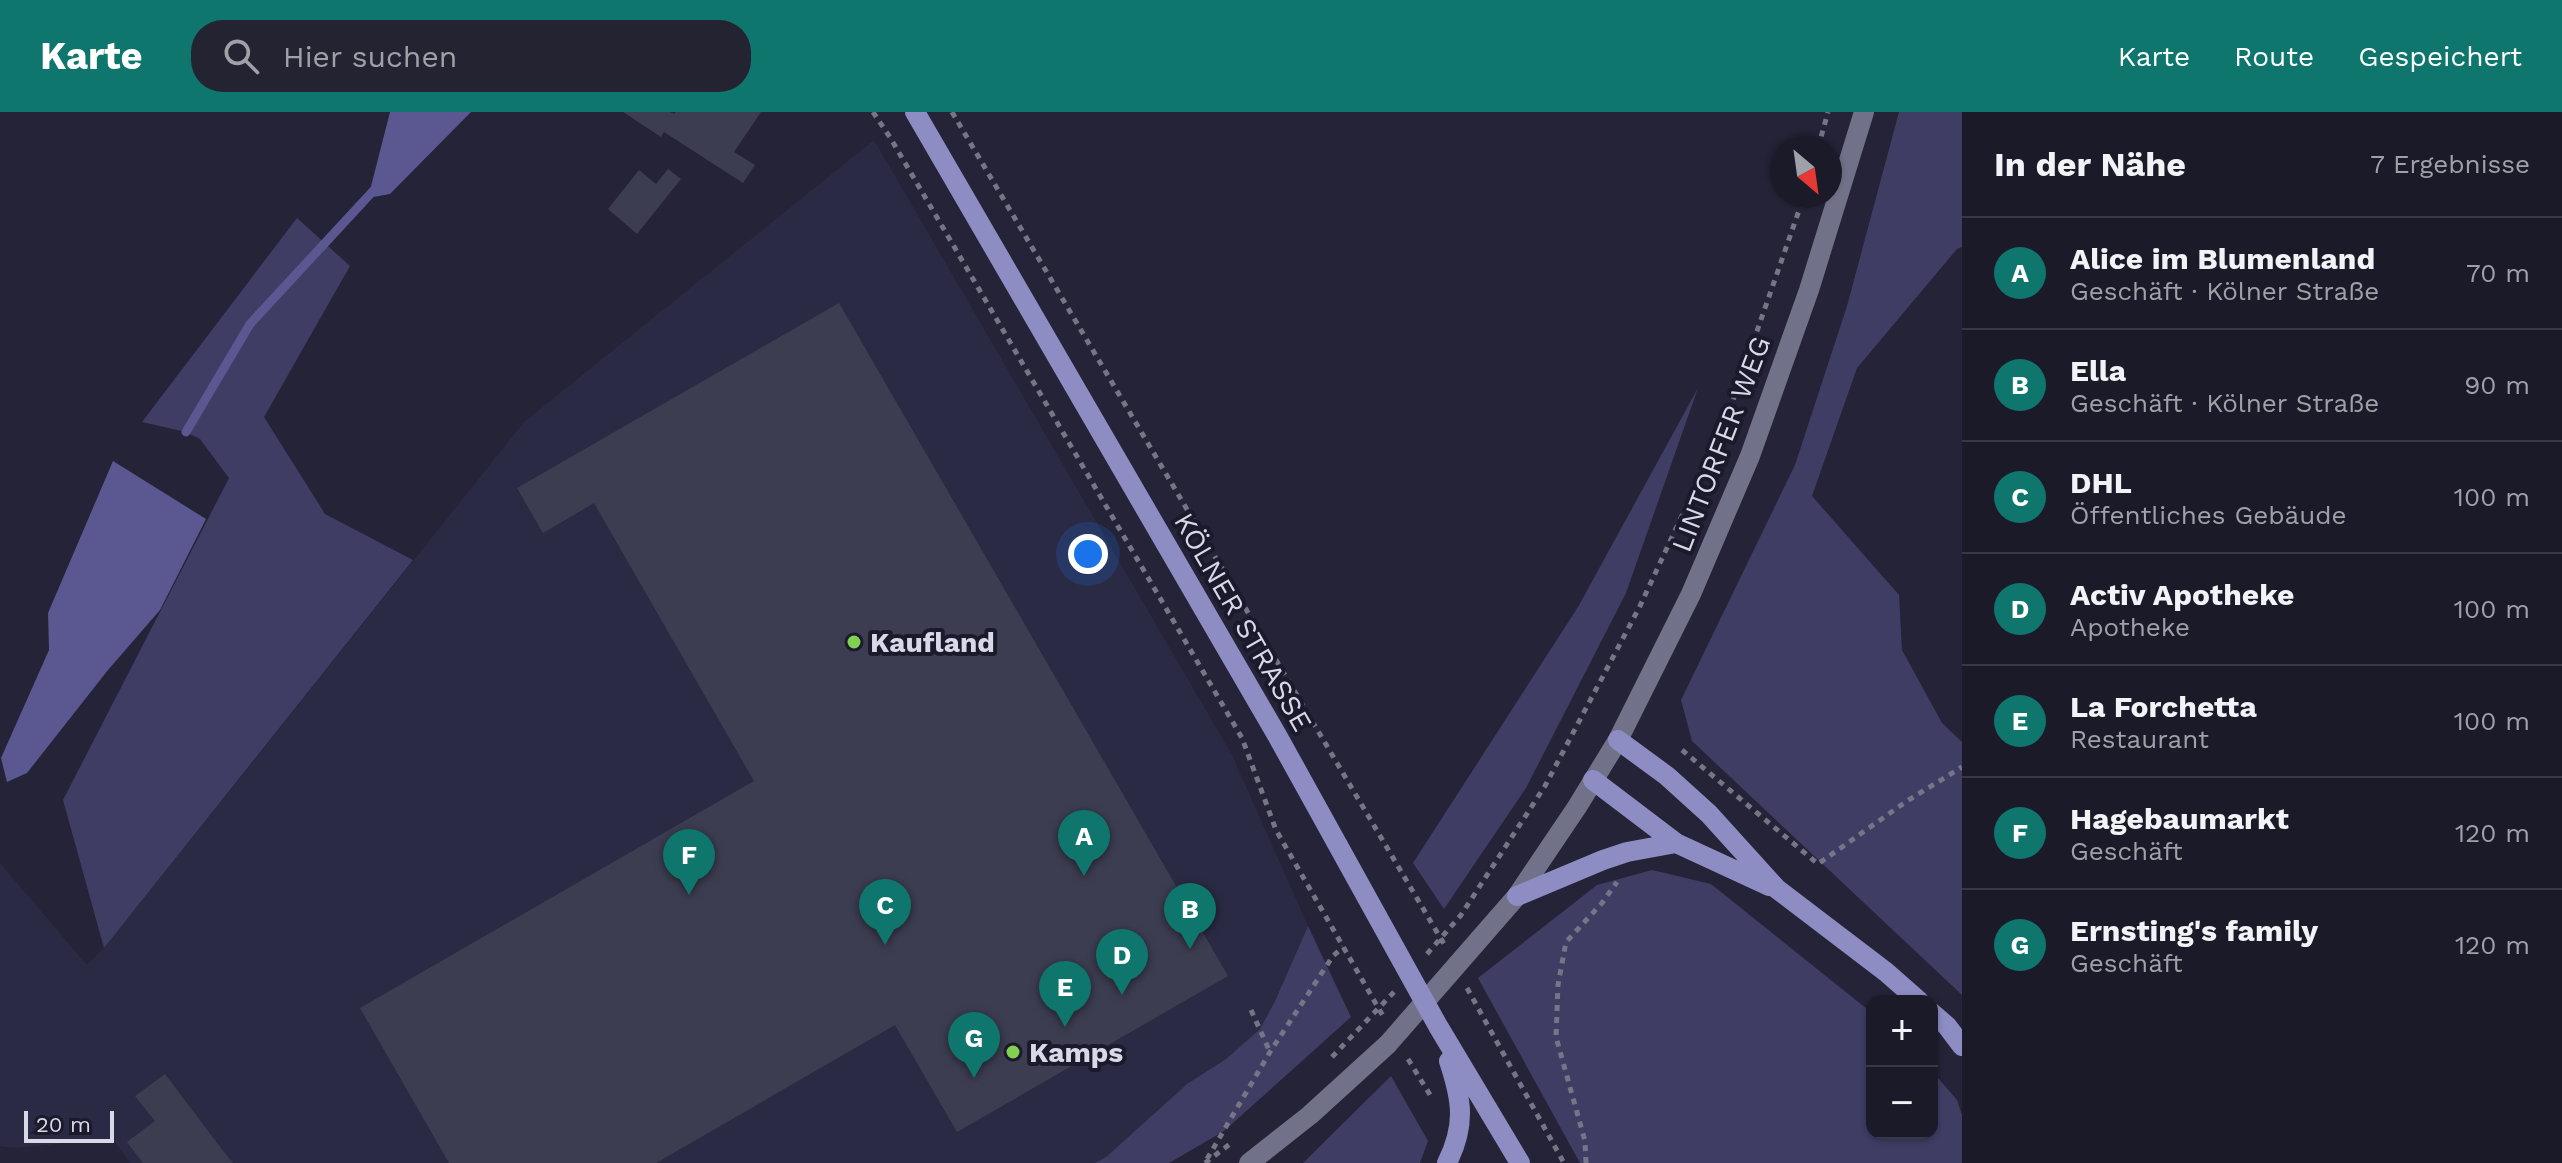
<!DOCTYPE html>
<html lang="de">
<meta charset="utf-8">
<style>
body{margin:0;font-family:"Work Sans",sans-serif;background:#242331;color:#f1f3f6}
.controls{position:absolute;right:24px;bottom:24px;display:grid;overflow:hidden;border-radius:16px;box-shadow:0 2px 6px #0004}
.controls button{width:72px;height:72px;display:grid;place-items:center;padding:0;border:0;border-bottom:2px solid #393846;background:#1b1a29;color:#f1f3f6;font:40px sans-serif}
.compass{position:absolute;left:1770px;top:24px;width:72px;height:72px;border-radius:50%;background:#1b1a29;box-shadow:0 2px 6px #0004;rotate:151deg}
.scale{position:absolute;left:24px;bottom:20px;width:90px;box-sizing:border-box;padding-left:8px;border:4px solid #d8d9e6;border-top:0;font-size:22px;line-height:28px;white-space:nowrap;color:#d8d9e6;-webkit-text-stroke:6px #1b1a2d;paint-order:stroke}
.you{position:absolute;left:1088px;top:442px;width:28px;height:28px;margin:-20px;border:6px solid #fff;border-radius:50%;background:#1a73e8;box-shadow:0 0 0 12px #1a73e833}
.badge{display:grid;place-items:center;width:52px;height:52px;border-radius:50%;background:#0f766e;color:#fff;font-size:26px;font-weight:700}
.pin{position:absolute;translate:-50% -66px;filter:drop-shadow(0 2px 4px #0008)}
.pin::after{content:'';position:absolute;top:42px;width:28px;height:24px;background:inherit;clip-path:polygon(0 0,100% 0,50% 100%)}
.list{margin:0;padding:0;list-style:none}
h2{display:flex;justify-content:space-between;align-items:center;height:104px;margin:0;padding:0 32px;font-size:34px}
h2 small{font-size:26px;font-weight:400;color:#a0a1a8}
.list li{display:grid;grid-template-columns:52px 1fr auto;gap:24px;align-items:center;box-sizing:border-box;height:112px;padding:0 32px;border-top:2px solid #393846}
.list b{display:block;font-size:30px;white-space:nowrap}
.list p{margin:0;font-size:26px;white-space:nowrap;color:#a0a1a8}
.list em{font-size:26px;font-style:normal;color:#a0a1a8}
.icon{flex:none;width:44px;height:44px;fill:none;stroke:currentColor;stroke-width:2;stroke-linecap:round;stroke-linejoin:round}
.map{position:relative;flex:none;width:1962px;height:1051px;overflow:hidden}
header{display:flex;align-items:center;gap:48px;box-sizing:border-box;height:112px;padding:0 40px;background:#0f766e;color:#fff}
header strong{font-size:38px}
nav{display:flex;gap:44px;margin-inline-start:auto;font-size:28px}
.search{width:560px;height:72px;background:#242331;display:flex;align-items:center;gap:20px;box-sizing:border-box;padding:0 28px;border-radius:32px;color:#a0a1a8;font-size:30px}
main{display:flex}
aside{flex:1;background:#1b1a29}
.map>svg:first-child{display:block}
.built{fill:#2b2a44}
.green{fill:#3f3d64}
.water{fill:#5b5790}
.lines{fill:none;stroke-linecap:round;stroke-linejoin:round}
.stream{stroke:#5b5790;stroke-width:9}
.building{fill:#3d3d52}
.path{stroke:#757586;stroke-width:5;stroke-dasharray:6 6;stroke-linecap:butt}
.secondary{stroke:#717189;stroke-width:20}
.primary{stroke:#8e8dc3;stroke-width:20}
.poi-dot{fill:#81d050;stroke:#1b1a2d;stroke-width:3}
.labels{text-anchor:middle;dominant-baseline:central;stroke-width:8;stroke-linejoin:round;paint-order:stroke}
.street-label{font-size:28px;fill:#d8d9e6;stroke:#1b1a2d}
.poi-label{font-size:28px;font-weight:bold;fill:#d8d9e6;stroke:#1b1a2d;text-anchor:start}
</style>
<header>
<strong>Karte</strong>
<div class="search"><svg class="icon" aria-label="search" viewBox="0 0 24 24"><circle cx="10" cy="10" r="6"/><path d="M15 15l6 6"/></svg>Hier suchen</div>
<nav><a>Karte</a><a>Route</a><a>Gespeichert</a></nav>
</header>
<main>
<div class="map">
<svg width="1962" height="1051" viewBox="0 0 1962 1051">
<rect width="100%" height="100%" fill="#242337"/>
<path class="built" d="M874 28 1232 643 1308 814 1275 889 1260 917 1226 947 1187 972 1106 1045 1095 1051H131L112 1027 13 1036 0 1034V751L87 853 104 836 524 310Z"/>
<path class="green" d="M1899 0H1962V135L1957 137 1857 256 1812 384 1899 483 1902 538 1942 611 1962 630V883L1692 629 1681 588 1795 353 1847 194Z
M297 106 350 154 264 305 325 402 413 448 104 836 63 688 229 366 200 327 186 320 142 310Z
M1698 276 1626 481 1526 676 1444 797 1413 751 1578 495Z
M1652 758 1711 772 1872 901V1021H1932V959L1957 988 1962 1003V1051H1580L1478 866 1597 773Z
M1308 814 1351 905 1224 1019 1169 1051H1095L1106 1045 1187 972 1226 947 1260 917 1275 889Z
M1391 964 1428 1029 1420 1051H1303Z"/>
<path class="water" d="M390 0H471L390 82 368 86Z
M113 349 206 407 160 498 108 558 27 661 7 670 1 646 49 538 48 501Z"/>
<g class="lines">
<path class="stream" d="M186 320 250 212 374 78"/>
</g>
<path class="building" d="M623 0H670L674 2 676 0H761L734 40 755 53 743 71 664 20 661 25Z
M668 57 681 67 637 122 608 97 639 58 656 72Z
M839 191 1228 864 957 1020 895 913 656 1051H449L360 896 754 669 594 391 543 421 517 376Z
M165 962 224 1040 233 1051H143L127 1030 155 1009 135 984Z"/>
<g class="lines">
<path class="path" d="M873 0 891 27 1242 626 1276 718 1383 904
M952 0 1444 832
M1818 36 1828 0
M1682 638 1818 752 1907 689 1962 655
M1427 842 1461 803 1545 674 1640 494 1725 311 1804 84
M1467 876 1564 1051
M1251 898 1270 940
M1332 945 1394 880
M1408 947 1432 986
M1207 1047 1270 940 1333 844 1343 835
M1205 1051 1230 1032
M1586 1051 1585 1029 1556 925 1558 873 1566 830 1602 791 1617 770"/>
<path class="secondary" d="M1249 1051 1310 1003 1388 932 1517 784 1577 695 1618 628 1691 482 1750 344 1809 178 1864 0"/>
<path class="primary" d="M915 0 1278 625 1438 914 1520 1051
M1618 628 1667 664 1709 702 1777 777 1886 860 1919 889
M1593 668 1676 731 1769 774
M1517 784 1603 748 1627 740 1676 731
M1932 901 1947 914 1962 934
M1447 1051C1466 1013 1462 988 1449 949"/>
</g>
<g class="poi-dot">
<circle cx="854" cy="530" r="8"/>
<circle cx="1013" cy="940" r="8"/>
</g>
<g class="labels">
<g class="street-label">
<text transform="translate(1721 332) rotate(-69)">LINTORFER WEG</text>
<text transform="translate(1243 510) rotate(60)">KÖLNER STRASSE</text>
</g>
<g class="poi-label">
<text x="870" y="530">Kaufland</text>
<text x="1029" y="940">Kamps</text>
</g>
</g>
</svg>
<div class="controls">
<button>+</button>
<button>−</button>
</div>
<svg class="compass" viewBox="-18 -18 36 36"><path d="M0-13l5 13h-10z" fill="#e53935"/><path d="M0 13l5-13h-10z" fill="#a0a1a8"/></svg>
<div class="scale">20 m</div>
<div class="you"></div>
<div class="pin badge" style="left:1084px;top:764px">A</div>
<div class="pin badge" style="left:1190px;top:837px">B</div>
<div class="pin badge" style="left:885px;top:833px">C</div>
<div class="pin badge" style="left:1122px;top:883px">D</div>
<div class="pin badge" style="left:1065px;top:915px">E</div>
<div class="pin badge" style="left:689px;top:783px">F</div>
<div class="pin badge" style="left:974px;top:966px">G</div>
</div>
<aside>
<h2>In der Nähe<small>7 Ergebnisse</small></h2>
<ul class="list">
<li><span class="badge">A</span><div><b>Alice im Blumenland</b><p>Geschäft · Kölner Straße</p></div><em>70 m</em></li>
<li><span class="badge">B</span><div><b>Ella</b><p>Geschäft · Kölner Straße</p></div><em>90 m</em></li>
<li><span class="badge">C</span><div><b>DHL</b><p>Öffentliches Gebäude</p></div><em>100 m</em></li>
<li><span class="badge">D</span><div><b>Activ Apotheke</b><p>Apotheke</p></div><em>100 m</em></li>
<li><span class="badge">E</span><div><b>La Forchetta</b><p>Restaurant</p></div><em>100 m</em></li>
<li><span class="badge">F</span><div><b>Hagebaumarkt</b><p>Geschäft</p></div><em>120 m</em></li>
<li><span class="badge">G</span><div><b>Ernsting's family</b><p>Geschäft</p></div><em>120 m</em></li>
</ul>
</aside>
</main>
